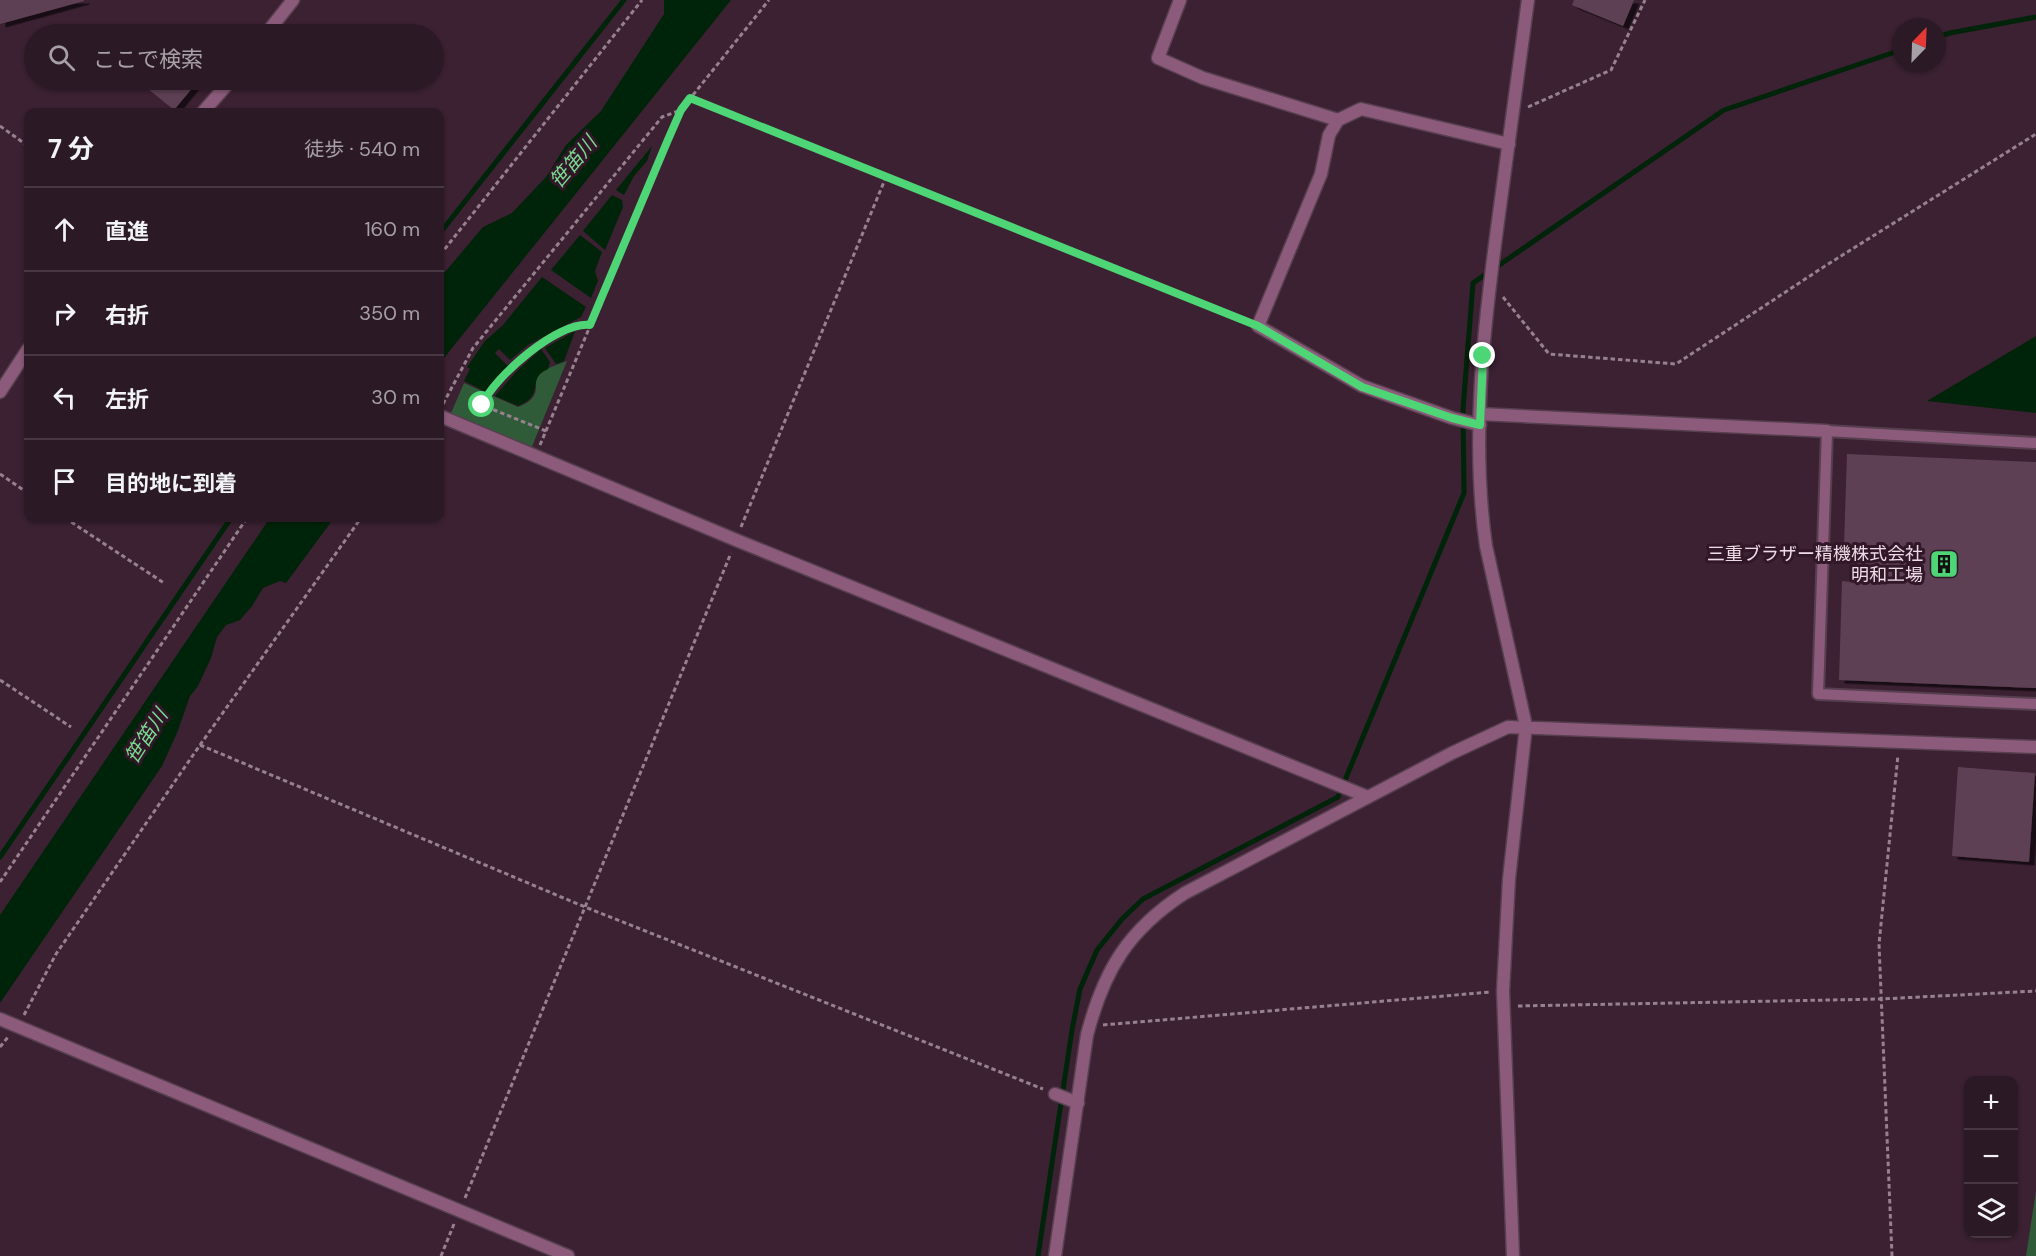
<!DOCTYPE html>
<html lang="ja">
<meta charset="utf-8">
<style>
body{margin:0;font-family:"DM Sans","Noto Sans JP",sans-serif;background:#34222e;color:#f1f3f6}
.controls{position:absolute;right:18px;bottom:18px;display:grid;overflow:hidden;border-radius:12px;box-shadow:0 2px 4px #0004}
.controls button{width:54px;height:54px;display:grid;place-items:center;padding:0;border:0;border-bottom:2px solid #483843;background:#2c1926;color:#f1f3f6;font:30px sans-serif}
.compass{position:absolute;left:1892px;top:18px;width:54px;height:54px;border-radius:50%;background:#2c1926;box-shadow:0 2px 4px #0004;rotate:23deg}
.stop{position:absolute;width:18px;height:18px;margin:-14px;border:4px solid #4ed676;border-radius:50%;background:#fff}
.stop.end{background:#4ed676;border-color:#fff;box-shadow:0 2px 6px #0008}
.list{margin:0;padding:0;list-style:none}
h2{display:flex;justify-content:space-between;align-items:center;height:78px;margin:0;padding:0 24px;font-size:26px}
h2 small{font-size:20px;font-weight:400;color:#a6a0a7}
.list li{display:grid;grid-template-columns:39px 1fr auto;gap:18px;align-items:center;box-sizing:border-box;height:84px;padding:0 24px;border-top:2px solid #483843}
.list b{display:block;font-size:22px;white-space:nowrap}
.list em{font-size:20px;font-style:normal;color:#a6a0a7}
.icon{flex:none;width:33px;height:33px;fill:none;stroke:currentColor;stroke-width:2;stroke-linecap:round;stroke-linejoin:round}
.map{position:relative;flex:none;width:2036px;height:1256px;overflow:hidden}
.search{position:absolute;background:#2c1926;box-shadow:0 2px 4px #0004;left:24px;top:24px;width:420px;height:66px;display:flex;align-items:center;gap:15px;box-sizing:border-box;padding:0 21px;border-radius:33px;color:#a6a0a7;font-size:22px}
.panel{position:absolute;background:#2c1926;box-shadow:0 2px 4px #0004;left:24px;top:108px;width:420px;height:414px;border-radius:12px}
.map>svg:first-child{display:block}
.green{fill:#2f5b39}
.water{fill:#002409}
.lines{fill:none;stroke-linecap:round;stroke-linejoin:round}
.stream{stroke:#002409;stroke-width:5}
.building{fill:#5d4153;filter:url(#shadow)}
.service-casing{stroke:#573f4f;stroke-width:14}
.minor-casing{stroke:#573f4f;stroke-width:15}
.tertiary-casing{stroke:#573f4f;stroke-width:15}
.path{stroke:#97818f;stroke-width:3;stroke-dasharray:4.5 3;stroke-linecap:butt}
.service{stroke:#8c5b7b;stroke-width:10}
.minor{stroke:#8c5b7b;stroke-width:12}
.tertiary{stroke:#8c5b7b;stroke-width:12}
.route{stroke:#4ed676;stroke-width:8}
.labels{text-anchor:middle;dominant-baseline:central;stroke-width:6;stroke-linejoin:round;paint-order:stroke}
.poi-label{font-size:18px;fill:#eddbe6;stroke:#311728;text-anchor:end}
.water-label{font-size:20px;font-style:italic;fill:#7adb90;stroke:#311728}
</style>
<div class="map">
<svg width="2036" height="1256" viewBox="0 0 2036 1256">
<defs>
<filter id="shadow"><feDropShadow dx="5.5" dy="3.5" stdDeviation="0" flood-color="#0009"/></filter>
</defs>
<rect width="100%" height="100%" fill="#3b2132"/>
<path class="green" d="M567 361 531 449 451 413 464 383 518 407C547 395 529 384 540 373 547 368 559 364 567 361Z
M2036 1191V1256H2026Z"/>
<path class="water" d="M664 0H731L440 363V278L483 227 512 213 546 177 566 145 601 111 664 14Z
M652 146 647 161 634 176 624 195 616 190Z
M612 195 622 200 623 207 605 250 583 231Z
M580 235 602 252 595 271 598 281 591 298 551 270Z
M542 277 586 307 581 317 528 345 510 360 499 349 495 353 508 366 486 392 464 381 470 369 467 367 485 341 503 325Z
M575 331 564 361 556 364 545 348Z
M2036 336V413L1927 401Z
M541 349 550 362 548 369C525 379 547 394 518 406L495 396 516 372Z
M270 518H334L286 583 280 581 263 588 252 606 240 620 226 625 217 637 211 658 198 686 190 696 177 733 162 766 0 1003V915Z"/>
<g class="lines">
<path class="stream" d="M1937 37 1950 33 2036 17
M440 233 624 0
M0 857 231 518
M1038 1256 1072 1030 1080 989 1097 950 1122 919 1143 899 1338 797 1464 493 1463 409 1473 283 1724 110 1901 50"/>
</g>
<path class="building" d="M0 0H84V1L0 24Z
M1574 0H1634L1623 26 1572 5Z
M137 80H199L174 110Z
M1847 454 2036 462V688L1839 680 1842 581 1852 582 1853 546H1844Z
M1958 767 2035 773 2029 862 1952 856Z"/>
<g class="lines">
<g class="service-casing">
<path id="service" d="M2036 443 1827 431 1818 694 2036 704"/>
</g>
<g class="minor-casing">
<path id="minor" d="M1180 0 1158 58 1203 78 1338 120
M266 34 293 0
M203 112 231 80
M0 392 28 349
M1480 414 1827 431
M440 416 736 540 1368 797
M1480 425 1452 418 1362 386 1258 326 1321 174 1329 135 1338 120 1361 109 1509 144
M0 1019 568 1256
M1055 1094 1078 1103
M1513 1256 1503 991 1509 879 1526 726"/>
</g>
<g class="tertiary-casing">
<path id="tertiary" d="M1526 726 1486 546C1471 441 1483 334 1497 229 1507 153 1518 77 1528 0
M1055 1256 1087 1035C1104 970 1128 930 1185 893L1452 753 1508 727 2036 747"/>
</g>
<path class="path" d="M690 98 1245 320
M1528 107 1611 70 1645 0
M0 126 28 146
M440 255 642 0
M1503 297 1549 354 1676 364 1825 266 2036 134
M443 404 473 348 662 117 681 110
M546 431 482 405C494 377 558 321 590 325
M540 445 681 110 769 0
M0 474 28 493
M65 518 164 583
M741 527 886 177
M0 680 71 727
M200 745 585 907 1043 1089
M0 882 247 518
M1518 1006 1881 999 2036 991
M24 1015 56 954 200 745 361 518
M1103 1025 1491 992
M0 1047 8 1037
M465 1198 731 553
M441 1256 454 1224
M1892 1256 1879 944 1898 755"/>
<use href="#service" class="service"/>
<use href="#minor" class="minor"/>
<use href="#tertiary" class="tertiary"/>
</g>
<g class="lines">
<path class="route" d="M482 405C494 377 558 321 590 325L667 142 681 110 690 98 1258 326 1362 387 1452 418 1480 425 1483 356"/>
</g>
<defs>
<g id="building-square" transform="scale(1.5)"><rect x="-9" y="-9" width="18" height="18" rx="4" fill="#4ed676" stroke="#311728"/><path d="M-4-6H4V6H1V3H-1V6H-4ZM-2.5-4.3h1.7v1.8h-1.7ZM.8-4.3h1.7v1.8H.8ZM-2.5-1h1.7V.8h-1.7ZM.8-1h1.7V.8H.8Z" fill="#111"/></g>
</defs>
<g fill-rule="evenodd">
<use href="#building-square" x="1944" y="564"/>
</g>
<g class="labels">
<g class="poi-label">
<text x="1923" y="554">三重ブラザー精機株式会社<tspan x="1923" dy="21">明和工場</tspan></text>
</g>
<g class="water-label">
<text transform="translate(573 162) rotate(-50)">笹笛川</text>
<text transform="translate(146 736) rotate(-57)">笹笛川</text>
</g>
</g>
</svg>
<div class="controls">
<button>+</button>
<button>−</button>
<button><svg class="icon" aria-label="layers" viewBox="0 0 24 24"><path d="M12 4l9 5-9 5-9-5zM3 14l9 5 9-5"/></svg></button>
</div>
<svg class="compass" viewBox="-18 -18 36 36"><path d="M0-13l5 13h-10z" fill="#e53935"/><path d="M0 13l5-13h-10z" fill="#a6a0a7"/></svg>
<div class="stop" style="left:482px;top:405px"></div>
<div class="stop end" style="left:1483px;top:356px"></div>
<div class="search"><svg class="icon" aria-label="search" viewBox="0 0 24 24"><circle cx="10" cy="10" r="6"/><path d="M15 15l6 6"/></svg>ここで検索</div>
<section class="panel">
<h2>7 分<small>徒歩 · 540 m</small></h2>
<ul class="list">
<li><svg class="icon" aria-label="ahead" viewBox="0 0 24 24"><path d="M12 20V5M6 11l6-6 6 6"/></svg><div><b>直進</b></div><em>160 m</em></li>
<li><svg class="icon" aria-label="right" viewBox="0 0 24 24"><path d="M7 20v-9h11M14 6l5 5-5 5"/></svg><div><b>右折</b></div><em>350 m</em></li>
<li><svg class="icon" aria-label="left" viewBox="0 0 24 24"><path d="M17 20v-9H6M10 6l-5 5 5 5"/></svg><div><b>左折</b></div><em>30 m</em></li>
<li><svg class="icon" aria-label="arrive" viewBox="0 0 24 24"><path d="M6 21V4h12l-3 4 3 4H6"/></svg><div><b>目的地に到着</b></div></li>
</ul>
</section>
</div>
